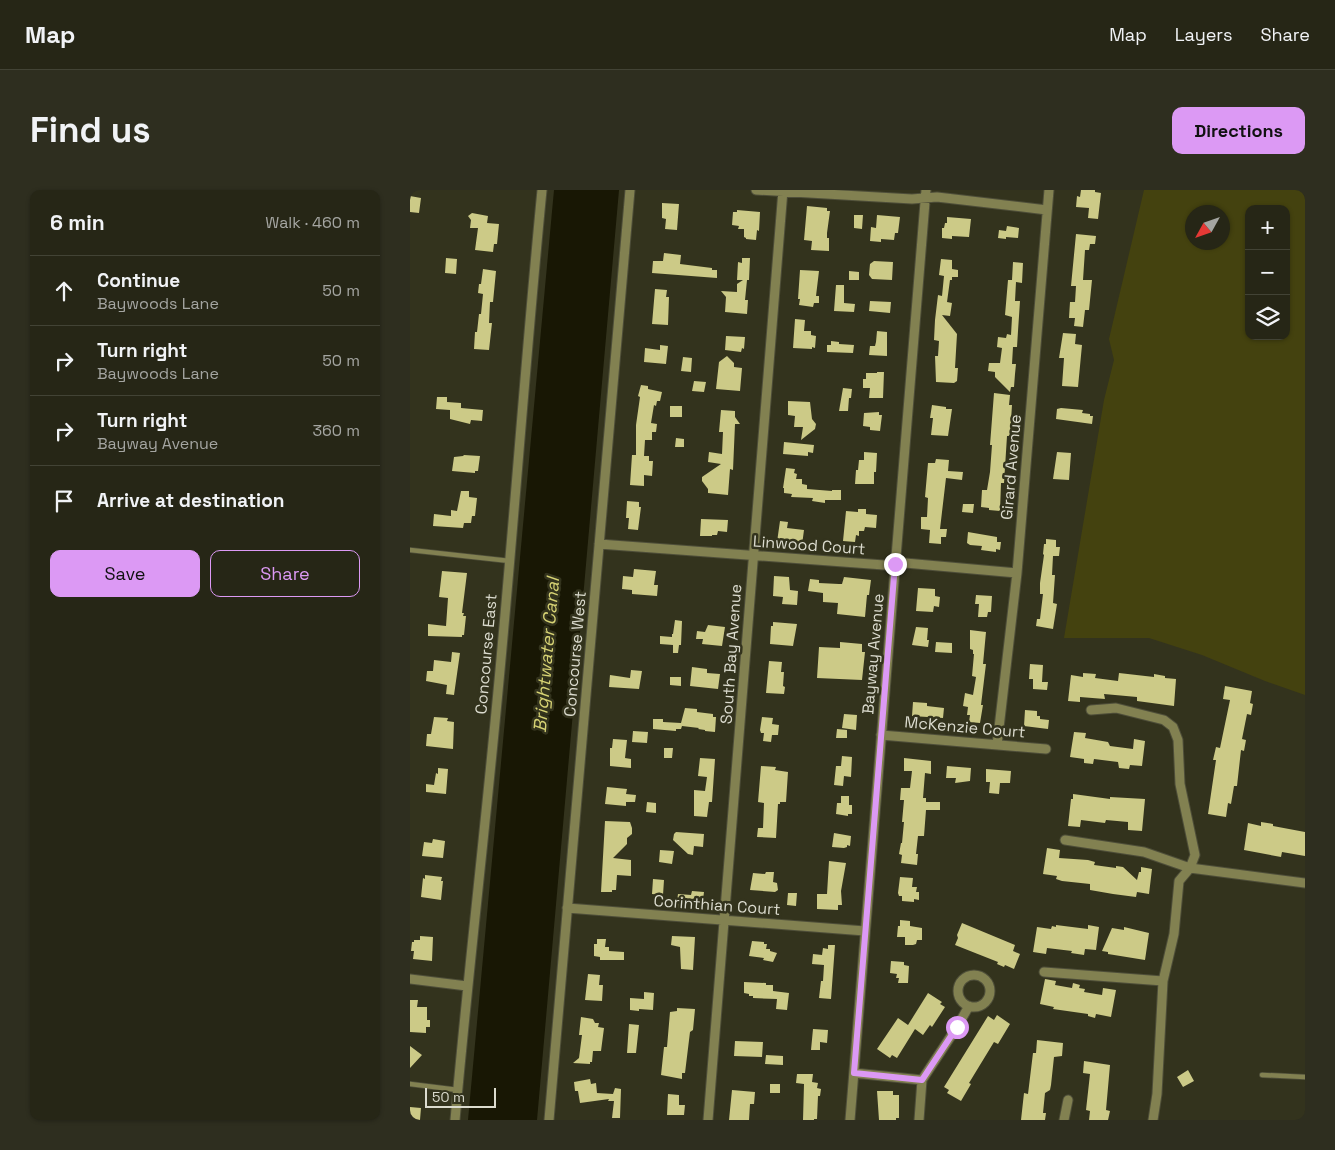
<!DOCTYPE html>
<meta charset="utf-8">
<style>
body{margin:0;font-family:"Space Grotesk",sans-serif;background:#2e2e1f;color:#f1f3f6}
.controls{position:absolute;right:15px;top:15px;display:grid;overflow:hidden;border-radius:10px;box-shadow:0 1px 4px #0004}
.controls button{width:45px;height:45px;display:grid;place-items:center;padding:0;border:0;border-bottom:1px solid #424335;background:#262616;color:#f1f3f6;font:25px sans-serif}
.compass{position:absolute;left:775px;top:15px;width:45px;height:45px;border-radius:50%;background:#262616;box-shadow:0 1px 4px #0004;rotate:230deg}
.scale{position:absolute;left:15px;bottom:12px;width:71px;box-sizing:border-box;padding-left:5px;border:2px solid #dbdbce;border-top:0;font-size:14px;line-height:18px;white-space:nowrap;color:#dbdbce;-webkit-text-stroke:4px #33331d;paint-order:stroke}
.stop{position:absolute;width:15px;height:15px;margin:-11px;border:4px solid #dc99f4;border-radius:50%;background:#fff}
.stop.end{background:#dc99f4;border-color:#fff;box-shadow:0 1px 5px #0008}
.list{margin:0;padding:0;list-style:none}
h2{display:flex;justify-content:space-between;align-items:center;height:65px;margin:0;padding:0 20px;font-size:21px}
h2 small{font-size:16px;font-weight:400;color:#a4a5a1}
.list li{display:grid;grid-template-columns:32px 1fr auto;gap:15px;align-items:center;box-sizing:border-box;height:70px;padding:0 20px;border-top:1px solid #424335}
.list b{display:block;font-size:19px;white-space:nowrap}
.list p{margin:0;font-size:16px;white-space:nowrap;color:#a4a5a1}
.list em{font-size:16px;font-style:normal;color:#a4a5a1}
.actions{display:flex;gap:10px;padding:15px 20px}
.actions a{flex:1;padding:11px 0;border:1px solid #dc99f4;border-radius:10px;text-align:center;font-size:18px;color:#dc99f4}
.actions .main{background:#dc99f4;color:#111}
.icon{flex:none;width:28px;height:28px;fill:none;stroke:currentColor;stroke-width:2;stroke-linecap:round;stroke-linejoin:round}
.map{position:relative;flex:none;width:895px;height:930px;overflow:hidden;border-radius:10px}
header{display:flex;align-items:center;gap:30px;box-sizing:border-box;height:70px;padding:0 25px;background:#262616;border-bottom:1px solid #424335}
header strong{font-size:24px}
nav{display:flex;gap:28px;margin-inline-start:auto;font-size:18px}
.intro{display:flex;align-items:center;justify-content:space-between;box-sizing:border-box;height:120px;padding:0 30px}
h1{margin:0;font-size:35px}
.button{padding:12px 22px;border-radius:10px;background:#dc99f4;color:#111;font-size:18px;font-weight:700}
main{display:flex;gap:30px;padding:0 30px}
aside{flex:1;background:#262616;border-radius:10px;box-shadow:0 1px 4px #0004}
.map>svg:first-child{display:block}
.green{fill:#44420f;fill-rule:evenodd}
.water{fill:#181704}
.building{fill:#ccca87}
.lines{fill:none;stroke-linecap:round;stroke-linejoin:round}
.lane-casing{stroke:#4e4e39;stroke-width:6}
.street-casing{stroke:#4e4e39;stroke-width:11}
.lane{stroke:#828151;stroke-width:4.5}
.street{stroke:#828151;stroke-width:9}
.route{stroke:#dc99f4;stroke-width:6}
.labels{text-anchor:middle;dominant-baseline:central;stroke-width:5;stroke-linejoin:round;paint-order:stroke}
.street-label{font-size:16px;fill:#dbdbce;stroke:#33331d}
.water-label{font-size:18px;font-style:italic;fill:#d7d374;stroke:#33331d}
</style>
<header>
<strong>Map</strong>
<nav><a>Map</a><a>Layers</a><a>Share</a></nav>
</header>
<div class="intro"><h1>Find us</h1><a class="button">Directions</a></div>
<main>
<aside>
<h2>6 min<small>Walk · 460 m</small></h2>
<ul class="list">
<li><svg class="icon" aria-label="ahead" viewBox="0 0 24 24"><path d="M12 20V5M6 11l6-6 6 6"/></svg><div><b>Continue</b><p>Baywoods Lane</p></div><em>50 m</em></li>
<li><svg class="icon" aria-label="right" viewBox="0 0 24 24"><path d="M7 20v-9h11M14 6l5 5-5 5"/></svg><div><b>Turn right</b><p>Baywoods Lane</p></div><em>50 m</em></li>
<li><svg class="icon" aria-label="right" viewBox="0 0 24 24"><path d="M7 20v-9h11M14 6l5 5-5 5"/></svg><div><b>Turn right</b><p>Bayway Avenue</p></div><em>360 m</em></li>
<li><svg class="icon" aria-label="arrive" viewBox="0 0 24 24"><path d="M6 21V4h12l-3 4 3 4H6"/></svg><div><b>Arrive at destination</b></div></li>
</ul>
<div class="actions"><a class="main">Save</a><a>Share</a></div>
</aside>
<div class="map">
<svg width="895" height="930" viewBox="0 0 895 930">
<rect width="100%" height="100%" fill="#33331d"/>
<path class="green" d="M734 0H895V505L855 491 792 465 739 448H654L694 210 704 170 699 149ZM839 19H876V146H839ZM812 22V52H782V22Z"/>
<path class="water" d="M144 0H209L127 930H58Z"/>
<path class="building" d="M671 0H685V2L691 3 688 29 678 28 679 18 666 17 667 6 670 7Z
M0 6 11 8 9 23 0 22Z
M252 13 269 14 267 40 255 39 256 29 252 28Z
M397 16 417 18V21H420L417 43V48H419V61L401 60 402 51 394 50Z
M327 20 350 22 349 41 347 40 346 50 336 49V48L334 47V39H328L329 36 322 35 323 22H327Z
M62 23 78 26 77 33 89 34 87 54H84L83 62 65 60 68 38H60L61 30 58 26Z
M444 25H453L452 39 444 38Z
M467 25 490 27 488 43H485L484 50 471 49V52L460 51 461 37 466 38Z
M537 27 561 29 559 47 542 46V49L532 48V38H534L535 33H537Z
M597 36 609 38 608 48 596 47V49L588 48 589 40 596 41Z
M666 44 686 46 685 54H680L679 60H675L673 90H682L679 120H675L673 137 664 136 665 128H659L660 112H665L666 96H661Z
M254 63 271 65 270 74 302 78V80H307V88L242 83 243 71H253Z
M36 68 47 69 46 84 35 83Z
M332 68H340L339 90H337L335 110H338L337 124 315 122 316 107 311 101 327 102V94L333 90H327L328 72 332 73Z
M531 69 542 70V79L548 80V87H542V90H540L537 112 542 113 540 126 532 125 547 144 545 178H548L547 191 544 193 526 192 525 166H528L529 151 524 150 525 130 528 105 532 106 534 86 529 85Z
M464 71 483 72 482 90 462 89 459 85 460 74Z
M603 72 613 73 612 93 606 92 605 111H610L608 141 607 157H603L602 174H606L605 184 604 197H601L600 202 585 187V182L578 181 579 173H590L592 158 587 157 588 147 596 148 597 144 601 145 602 127 595 125 598 90H602Z
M73 79 86 81 83 112H80L79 133H82L79 160 64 159 65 142H67L69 124H71L73 104 68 103 69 94H71Z
M390 80 409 81 406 106H409V113H404L403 117 389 115 390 109H388Z
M439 81 449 82V90H439Z
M426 95H434V113L445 114 444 122 424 121Z
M245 99 257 100 256 107H259L258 135 242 134Z
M460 111 481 112 480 123 459 121Z
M385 129 395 130 394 141H401V145L406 146 405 158 402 157V159L383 158Z
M467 141 477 142V166L459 165 460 156H465L466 152Z
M653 143 666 144 665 154 672 155 668 197 652 196 654 168H649Z
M316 146 335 147 334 159 332 158 331 162 315 160Z
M421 151 429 152V154L444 155 443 163 417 162V155H421Z
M250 155 258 156 256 174 234 172 235 158 250 160Z
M317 166 324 173V177L332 178 330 201 306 199 309 172Z
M273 167 282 168 281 182 271 181Z
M467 182H474L473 208H459L460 198H453V189H456V183H467Z
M284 191 296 192 294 202 282 201Z
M231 195 238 196V199L252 202 250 211H247L246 216 244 215 241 233 247 234 246 242H242V250H235L234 266H239V271H243L242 286 234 285V296L220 295 222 265H226V235L230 207 228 206Z
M433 198 442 199 441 208H439L438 221H429Z
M584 203 600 205 599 215H602L600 246H597L594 293H591L590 321 579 320V318L571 317 572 300H577L580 282 582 255H580Z
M27 207H37V212L51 213V218L73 220 72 231 61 230 60 234 40 229V220L26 219Z
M378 211 400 212 402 229 406 234 405 239 391 250 393 237H384L385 226 378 225Z
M522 215 536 217V219H542L538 246 521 245 523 228H520Z
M260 216H272V227H260Z
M651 218 673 220 672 223 680 224V226H683L682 234 646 229 647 219Z
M311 220 325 221V227L330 234H325L323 280 320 279 318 305 298 303V299L292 291V287L311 274 298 272 299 262 312 264 313 242H309Z
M469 222V225H472L470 241 460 240V237L453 236 454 223Z
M266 248 274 249V257H265Z
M374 252 404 255 403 263 398 262V266L373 264Z
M454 262 467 263 466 282H464V294H445L446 280H448L449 270H454Z
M647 262 661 263 659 290 643 289Z
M54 265 70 266 68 281H65V283L42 281 44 267 53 266Z
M526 269 539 270 538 281 553 282 552 290 536 288 530 339H537L536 347H531V354L519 353 520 340 511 339V327H517L518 308 515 307 518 273H525Z
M376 278 385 279 384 283 387 284 386 289H392V294L397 295V299L422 301V300H431V310H415V313L402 311 403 308 381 307 382 304 374 303V298H373Z
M51 301H59V307L67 308 65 326H62L61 333H54L53 338 23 336 24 324 41 326V320L47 321Z
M217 311 229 312V317H231L228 340 218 339 219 328H216Z
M553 314H564L563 323 552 322Z
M448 319H456V324L467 325 466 338 455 337 454 341H449V346L446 345 445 352 433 351 436 321 448 322Z
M291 329 318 330 317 342 308 341 307 345H302V346H290Z
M370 331 378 332 377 338 394 340 392 355 367 352Z
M558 342 587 347V352H591L590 360 586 359V362L571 360 572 356 560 355 557 353Z
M636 349 646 350V357H650L649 366H643L642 385H645L643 413 647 414 643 439 626 436 627 429H630L633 404H630V393L634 365 633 364 634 354H636Z
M224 379 246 381 244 395H248L247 406 222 404V400L212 399 213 386 223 387Z
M32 381 57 383 52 423H54L53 426H56L54 445H52V447L18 446V434L36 436 38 408 29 407Z
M364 386 379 387 380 400 388 401 387 415 372 414 373 407 363 406Z
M434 387 461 390 459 405H457L455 427 427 424 428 413 413 412V403L398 401 400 389 409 390V393L429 394H432Z
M508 398 525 399V406L530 407 529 417 524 416 523 422 506 421Z
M566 405 582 406 581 422H578L577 427H568L569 414H565Z
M265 430 272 431 271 455H269L268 463H263V455L250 454V446L262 447V444H263Z
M363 432 387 434 383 456 360 454 361 436H363Z
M298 435 315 437 312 456 292 454 293 449H286L287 441 295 442Z
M506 437 518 438 517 450H519L518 457 502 455Z
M560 440 576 442 573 474H576L571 515H573L570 533 559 532 560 525H557L558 517 553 516 555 503 563 505 566 487 562 486 564 464H563V460L560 459Z
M430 452 452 454V462H455L452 490 407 488 409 457 430 458Z
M526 452 542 453V463L525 462Z
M42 462 50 463 44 505 36 504 37 495 16 491 17 481H23L24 470 41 472Z
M359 471 372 472 371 482H374L373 496 375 497 374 504 356 503Z
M620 474 633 475 632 492H638L637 500 623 499V489H619Z
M282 477 297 479V483L310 484 308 499 280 496Z
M221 480 232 481 229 499 199 497 200 485 220 488Z
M673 483 686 484 685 488 708 491 709 483 744 487V484L755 486V488L766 489 764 516 727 511V507L694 504 695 509 670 507V512L658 511 661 485 673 487Z
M260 487H271V496L260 495Z
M815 496 842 501 840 513 843 514 841 525 837 524 832 549 836 550 834 561 831 560 827 596H824L821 614 818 613 816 627 798 624 806 570H803L806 557 810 558 820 510 813 509Z
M503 512 517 513V516L534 518 533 528 502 526Z
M275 518 287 519V522L303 524V527H306L305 542 295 541V540L288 539 289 538 272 536 271 539H266V541L243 539V529H253V532L271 533Z
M615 520 627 521V526H630V529L639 530 638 539 614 536Z
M434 524 447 525 446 540 432 538Z
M24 527 38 528 37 531 44 532 43 559 16 556 17 544H21Z
M352 527 363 528 362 534 369 535 368 545H362L361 552 353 551 354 543H351L350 540Z
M427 539 437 540V548H426Z
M223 541 238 542 237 553 222 552Z
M664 542 676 543 675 548 698 552 700 556 723 559 724 549 735 551 732 576 720 575 719 579 709 578 708 572 684 569 683 574 674 573V569L660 567Z
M203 549 217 550 215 568 221 569V578L200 576V558H202Z
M254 558H263L262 568H254Z
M432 566 442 567 441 587 434 586 433 596 424 595 426 576H431Z
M290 568 305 569 302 612H299L297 627 284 626V600L295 601 297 587 288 586Z
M494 568 521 571V584L515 583 513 608H516V612H530V620H516L514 646H508L506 664H508L507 675 491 673 492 665 489 664 491 653H492L494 632H492L494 610H490L491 598H500L502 581H494Z
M351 576 366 577 365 580 378 582 376 612H370V614H368L366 648 347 647 348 638H353L354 613 348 612Z
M537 576 561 578 560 591 545 593 546 588H536Z
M28 578 38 579 36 604 16 602V594L24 595 26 583 28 584Z
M576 579 601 581 600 593H590L589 604 579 603 580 592H576Z
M197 597 217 599 216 604 226 605 225 612H216V616L195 614Z
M663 604 700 609V607L735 609 732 641 718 640V632L696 630 695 633 671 630 670 637 658 636 661 609H663Z
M431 606H439V615H442V624H438V626L426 624 427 613H431Z
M237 612 246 613V623L236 622Z
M195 631 220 632 222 638V644L217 648V654L203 668 221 670V686L207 685 206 700H202V702H191Z
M851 632 863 634V636L895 642V666L872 662 871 667 834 660 838 633 851 636Z
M266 642 294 644 293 657 284 656 283 665 278 664 263 650 264 644Z
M424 643 441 646 440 656 437 655V657L434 658 422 657Z
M23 649 35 651 33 668 12 666 14 652 22 653Z
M637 658 650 660 649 668 678 670 685 672 684 675 706 678V676L713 677 727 690 729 682H731V677L742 679 739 704 727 702 726 707 703 704 680 700V694L652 691 646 689 647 686 633 684Z
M250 660 264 661 262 674 249 672Z
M419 671 436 673 431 701 432 715H428V720L407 719V704H417Z
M356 682H364L363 692 367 693 368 700 365 702 340 700 343 683 355 684Z
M15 685 32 687 31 691H33L31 710 11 707 13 688 15 689Z
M490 687 503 688 502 697H507L506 702H509V710L504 709V712L492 711V706H489L488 703Z
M243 689 254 690 253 705 242 704Z
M282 701 294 702 292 718H288V720L266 718 268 704 281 705Z
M378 703H387L386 716 377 715Z
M490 730 500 731V736L512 738V750H507L506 754 503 755H495V747H487L488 736H490Z
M552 733 605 755 603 761 610 764 604 779 595 775 594 777 587 774 588 772 545 755 548 748 547 745Z
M646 735 678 739V735L689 737 686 760 675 759 674 765 661 763 662 761 637 758 636 764 623 762 627 737 641 739 642 736 646 737Z
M714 737 739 743 735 770 698 764V762L692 761 702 738 714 740Z
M10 746 23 747 22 771 3 769 4 761H1L2 752H4V750H10Z
M262 746 285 747 283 780 271 779 270 757 261 755Z
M187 749H196L195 757H199V761L214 762V770H190V767L184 766V754H187Z
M342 751 354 752V754H357L356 759H360V761L367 763 363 772 353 770 354 768 339 766Z
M418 755H425L421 809 409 808 411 791H413L414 775 402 774 403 764 412 765 413 758 418 759Z
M481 771 494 772V775L499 776 498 793H488L489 788H486L487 784 480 783Z
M178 784 190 785 189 795H193L192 811 175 810Z
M635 789 646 791 645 795 662 798 663 793 670 795 669 798 675 799 674 802 692 805 693 798 706 800 701 827 686 824 685 828 678 826V824L643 819 644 817 630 814Z
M334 792 356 793V795H363V801L379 803 377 820 366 819 367 809 343 808V806H339V804L334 803Z
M234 802 244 803 243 820 229 819V821L220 820V808L234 809Z
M518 803 532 812 530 814 535 817 522 837 520 835 513 845 505 839 487 868 482 865 480 868 467 859 488 828 498 835Z
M0 810H8L7 817H17V830H20V837H16V843L0 842Z
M267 818 285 819 283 840 280 842 275 883H272V889L251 885 254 857H257L260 822 267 821Z
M587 825 600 834 588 854 584 852 559 893 561 894 551 911 537 903 539 900 534 897 578 826 584 830Z
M171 827 183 829 185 833H189L188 837 194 838 191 861H183L182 872H180V874L163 873 169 868 172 845H169Z
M219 834 229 835 226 863H217Z
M403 839 418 840 417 853 410 852V860H401Z
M627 850 653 853 652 866 644 867 641 895 640 900 635 903 633 923H636L635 930H611L614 903 618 904 623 863H626Z
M325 851 353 852 352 867 324 866Z
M0 856 12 865 0 878Z
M356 865 373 866V875L355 874Z
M674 871 700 875 696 920 700 921 698 930H679L680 921 676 920 680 884 673 883Z
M778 880 784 891 773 897 767 887Z
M387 884H403L402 892 408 893 407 898 411 899 410 906H408L407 929H404V930H393L394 894 386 893Z
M180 889 181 894 186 893 187 903 203 904 205 898 211 899 210 928H202L204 911H198L199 909 170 913 168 901H165L164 892Z
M360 894H370V903H360Z
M322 900 345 902 344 914H340L339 930H319Z
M467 901H483V905H489V928H486V930H469Z
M258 904 269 905V915H275L274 925H257Z
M0 917 11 918 10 930H0Z"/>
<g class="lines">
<g class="lane-casing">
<path id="lane" d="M0 360 100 371
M852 885 895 887
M0 894 48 900"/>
</g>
<g class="street-casing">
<path id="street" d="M346 0 502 9 527 7 637 20
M189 354 474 375 495 373 607 383
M471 545 636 559
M587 555 607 383 639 0
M655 650 734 662 780 678 785 665 770 594 768 550 763 537 754 530 706 518 681 520
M157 718 455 741
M634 782 753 791
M548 801a16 16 0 1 1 32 0a16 16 0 1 1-32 0Z
M0 789 57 796
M444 883 512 890
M45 930C59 773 78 616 92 458 106 306 117 153 132 0
M139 930 220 0
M298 930 373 0
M440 930 516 0
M509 930 512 890 547 837 559 816
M654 930 658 910
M743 930 747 904 753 791 764 744 769 691 780 678 895 693"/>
</g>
<use href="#lane" class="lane"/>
<use href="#street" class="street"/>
</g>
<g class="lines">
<path class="route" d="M485 374 444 883 512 890 547 837"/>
</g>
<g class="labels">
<g class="street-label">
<text transform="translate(601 277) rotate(-85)">Girard Avenue</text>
<text transform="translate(399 355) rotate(4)">Linwood Court</text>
<text transform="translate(76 464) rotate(-85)">Concourse East</text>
<text transform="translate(165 464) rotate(-85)">Concourse West</text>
<text transform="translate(321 464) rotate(-86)">South Bay Avenue</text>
<text transform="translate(463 464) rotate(-85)">Bayway Avenue</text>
<text transform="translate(555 537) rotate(5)">McKenzie Court</text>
<text transform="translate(307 715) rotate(4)">Corinthian Court</text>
</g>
<g class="water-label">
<text transform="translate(136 465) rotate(-85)">Brightwater Canal</text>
</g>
</g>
</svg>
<div class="controls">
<button>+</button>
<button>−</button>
<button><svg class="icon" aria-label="layers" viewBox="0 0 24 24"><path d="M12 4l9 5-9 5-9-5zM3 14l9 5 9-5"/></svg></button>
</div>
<svg class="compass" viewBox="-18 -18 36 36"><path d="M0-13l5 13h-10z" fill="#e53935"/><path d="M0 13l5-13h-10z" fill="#a4a5a1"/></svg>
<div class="scale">50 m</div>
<div class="stop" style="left:547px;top:837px"></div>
<div class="stop end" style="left:485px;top:374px"></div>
</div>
</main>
